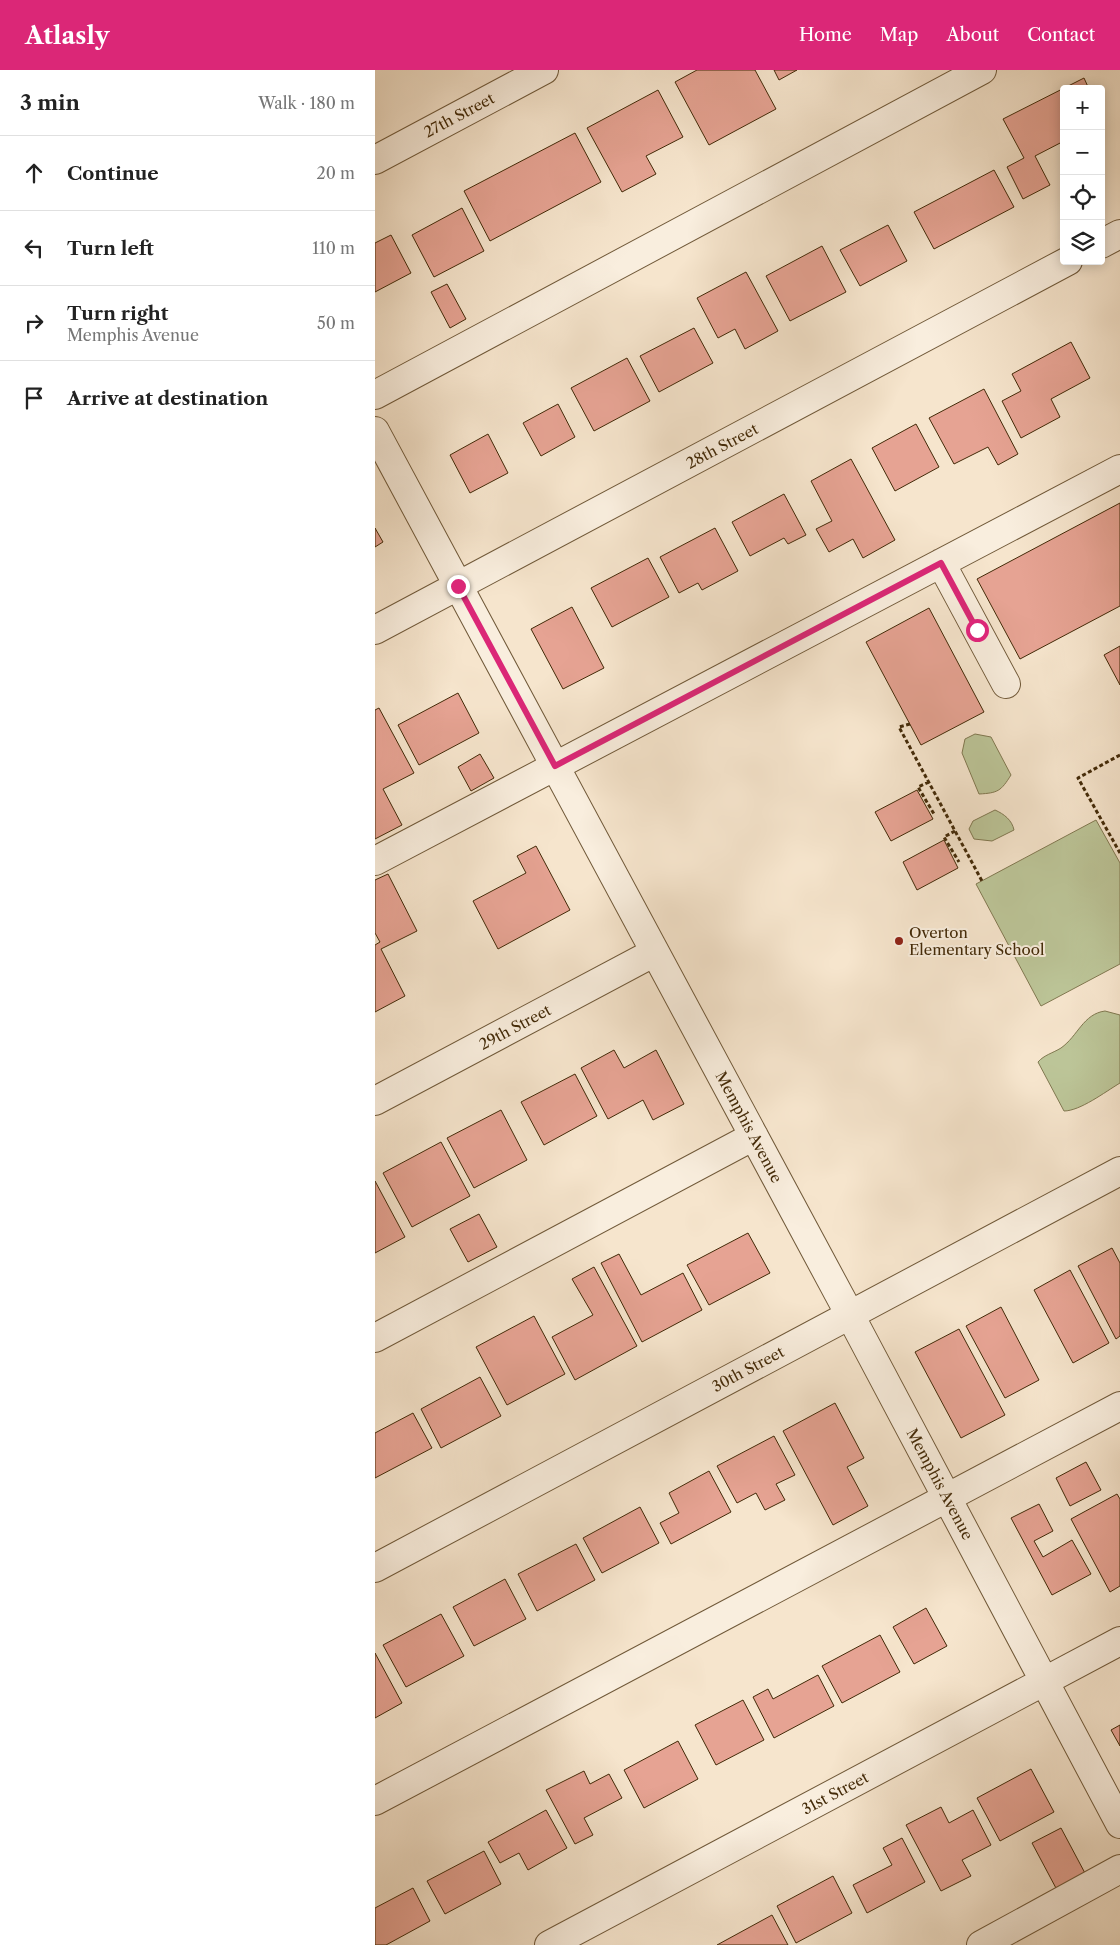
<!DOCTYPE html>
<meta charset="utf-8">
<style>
body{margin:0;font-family:"Libre Caslon Text",serif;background:#f2f2f2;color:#222}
.controls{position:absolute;right:15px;top:15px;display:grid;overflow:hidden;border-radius:5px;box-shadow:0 2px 12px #0003}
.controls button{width:45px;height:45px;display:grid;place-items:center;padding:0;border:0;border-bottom:1px solid #e0e0e0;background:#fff;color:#222;font:25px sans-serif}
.stop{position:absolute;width:15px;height:15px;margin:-11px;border:4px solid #db2777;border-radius:50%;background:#fff}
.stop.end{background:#db2777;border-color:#fff;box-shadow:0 1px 5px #0008}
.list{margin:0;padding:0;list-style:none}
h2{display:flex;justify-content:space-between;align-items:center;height:65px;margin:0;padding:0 20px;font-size:21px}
h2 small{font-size:16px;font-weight:400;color:#767676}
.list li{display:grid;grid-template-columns:32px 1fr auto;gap:15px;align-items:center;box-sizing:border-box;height:75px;padding:0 20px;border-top:1px solid #e0e0e0}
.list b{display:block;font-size:19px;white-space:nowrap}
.list p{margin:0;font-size:16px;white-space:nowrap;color:#767676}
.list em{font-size:16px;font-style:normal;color:#767676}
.icon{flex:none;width:28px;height:28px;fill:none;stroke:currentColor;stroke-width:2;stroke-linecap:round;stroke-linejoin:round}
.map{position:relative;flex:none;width:745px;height:1875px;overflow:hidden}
header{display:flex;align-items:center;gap:30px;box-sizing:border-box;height:70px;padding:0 25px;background:#db2777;color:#fff}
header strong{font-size:24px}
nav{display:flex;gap:28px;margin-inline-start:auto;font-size:18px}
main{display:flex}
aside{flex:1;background:#fff}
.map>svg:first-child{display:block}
.green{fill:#bcc598;stroke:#807850}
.building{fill:#e6a393;stroke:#432a08}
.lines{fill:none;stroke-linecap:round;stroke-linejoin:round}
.minor-casing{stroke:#705939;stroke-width:30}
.path{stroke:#432a08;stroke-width:3;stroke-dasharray:4 2.5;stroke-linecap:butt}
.minor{stroke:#f9eede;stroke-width:28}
.route{stroke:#db2777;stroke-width:6}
.poi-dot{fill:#8f2418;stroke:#f9eede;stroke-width:2}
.labels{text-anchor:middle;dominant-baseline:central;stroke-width:4;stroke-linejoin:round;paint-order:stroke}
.street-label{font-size:15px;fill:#432a08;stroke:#f9eede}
.poi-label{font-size:15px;fill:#432a08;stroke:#f9eede;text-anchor:start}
</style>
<header>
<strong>Atlasly</strong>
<nav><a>Home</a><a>Map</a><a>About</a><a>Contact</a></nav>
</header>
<main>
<aside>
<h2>3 min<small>Walk · 180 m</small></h2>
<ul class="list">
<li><svg class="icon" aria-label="ahead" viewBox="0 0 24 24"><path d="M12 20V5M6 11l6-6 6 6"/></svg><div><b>Continue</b></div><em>20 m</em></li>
<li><svg class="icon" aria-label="left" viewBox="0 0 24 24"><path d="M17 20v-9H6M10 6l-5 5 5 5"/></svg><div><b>Turn left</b></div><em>110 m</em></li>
<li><svg class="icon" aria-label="right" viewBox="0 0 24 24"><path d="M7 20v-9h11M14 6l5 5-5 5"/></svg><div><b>Turn right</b><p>Memphis Avenue</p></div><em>50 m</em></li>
<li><svg class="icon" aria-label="arrive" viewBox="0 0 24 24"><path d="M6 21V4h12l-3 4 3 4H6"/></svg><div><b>Arrive at destination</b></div></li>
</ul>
</aside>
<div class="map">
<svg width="745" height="1875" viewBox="0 0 745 1875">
<rect width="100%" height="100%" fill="#f6e5cd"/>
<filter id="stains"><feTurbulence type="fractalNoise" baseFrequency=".004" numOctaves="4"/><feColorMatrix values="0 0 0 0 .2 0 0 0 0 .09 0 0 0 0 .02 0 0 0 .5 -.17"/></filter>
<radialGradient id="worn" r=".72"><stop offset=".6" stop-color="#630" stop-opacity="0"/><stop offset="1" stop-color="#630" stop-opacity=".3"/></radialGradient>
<path class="green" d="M600 664 616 667 636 705C626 721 623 723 604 724L587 683 590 669Z
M620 740C629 744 637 750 639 760L617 771 599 769 594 759 598 751Z
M721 750 745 793V894L666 936 601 814Z
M730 941 745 945V1013C730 1022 705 1041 689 1041L663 992C669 985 678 983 686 978 703 966 708 944 730 941Z"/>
<path class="building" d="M322 0H380L401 39 334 75 300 12Z
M399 0H422L404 10Z
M709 8 714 19H689V71L660 86 675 115 648 129 632 97 649 88 628 49Z
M283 20 308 67 271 86 281 104 247 122 212 58Z
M200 63 226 112 115 171 89 121Z
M619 100 639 137 559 179 539 142Z
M87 138 109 181 59 207 37 165Z
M513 155 532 191 485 216 465 180Z
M16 165 36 203 0 222V173Z
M447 176 471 222 415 251 391 206Z
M371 202 403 261 370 279 360 259 343 268 322 228Z
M72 214 91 249 75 258 56 222Z
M319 258 338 293 284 322 265 286Z
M696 272 715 308 676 329 685 347 646 368 627 331 646 321 637 304Z
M252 288 275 331 219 361 196 318Z
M609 319 643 384 623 395 613 377 579 394 554 348Z
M183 334 200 367 166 386 148 353Z
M541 354 564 397 520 421 497 378Z
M113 364 133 403 95 423 75 385Z
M476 389 520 470 488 488 478 469 454 482 441 459 457 451 436 411Z
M409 424 431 465 413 474 409 468 375 486 357 452Z
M745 433V536L645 589 602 509Z
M0 458 8 472 0 477Z
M340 458 363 501 327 520 323 513 304 523 285 487Z
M273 488 294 527 237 557 216 518Z
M197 537 229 598 188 619 156 559Z
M554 538 609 642 546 675 491 572Z
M745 576V615L729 585Z
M83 623 104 663 44 695 23 655Z
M4 638 39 703 8 719 27 755 0 769V640Z
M105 684 119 708 96 721 83 697Z
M542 720 558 749 516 771 500 742Z
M569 770 583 798 542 820 528 792Z
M161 776 195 840 123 879 98 831 151 803 142 786Z
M13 804 42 861 6 879 30 926 0 942V875L5 872 0 863V810Z
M239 980 249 998 281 980 309 1034 278 1050 268 1030 233 1049 206 998Z
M200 1004 222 1046 169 1075 146 1032Z
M126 1040 152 1090 99 1118 72 1068Z
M66 1072 95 1126 37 1157 8 1103Z
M0 1111 30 1167 0 1183Z
M104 1144 122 1177 93 1192 75 1159Z
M373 1163 395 1203 334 1235 312 1195Z
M737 1178 745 1193V1266L741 1269 703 1196Z
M244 1184 266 1225 308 1203 327 1240 267 1272 226 1193Z
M219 1197 262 1276 200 1310 177 1267 218 1245 197 1209Z
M695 1200 734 1273 698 1293 659 1220Z
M626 1237 664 1310 630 1328 591 1256Z
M159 1246 190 1304 132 1335 101 1277Z
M584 1259 630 1345 586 1368 540 1282Z
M105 1307 126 1346 66 1378 46 1339Z
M460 1333 489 1388 472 1397 493 1436 458 1455 408 1361Z
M38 1343 57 1378 0 1408V1363Z
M399 1366 420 1405 401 1414 410 1430 390 1440 381 1423 362 1433 342 1396Z
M711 1392 726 1420 695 1436 681 1408Z
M334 1401 356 1442 296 1474 285 1453 304 1443 294 1423Z
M742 1424 745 1429V1516L735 1522 696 1449Z
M664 1434 678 1461 659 1471 668 1487 697 1470 716 1504 677 1525 636 1448Z
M265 1437 284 1473 227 1503 208 1468Z
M201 1474 220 1510 162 1541 143 1504Z
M130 1509 151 1549 99 1576 78 1537Z
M551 1538 572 1576 539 1594 518 1557Z
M66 1544 89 1586 31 1617 8 1575Z
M505 1565 525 1602 467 1633 447 1596Z
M0 1583 27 1633 0 1648Z
M443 1605 459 1636 399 1668 378 1627 393 1619 398 1629Z
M368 1630 389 1670 341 1695 320 1655Z
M745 1655V1676L736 1660Z
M303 1671 323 1709 269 1738 249 1700Z
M656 1699 679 1742 625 1771 602 1728Z
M209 1701 215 1714 234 1704 247 1728 209 1748 218 1765 200 1774 171 1720Z
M566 1737 574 1753 598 1740 616 1775 587 1790 596 1806 566 1821 531 1755Z
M171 1740 192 1778 153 1800 144 1783 125 1793 113 1772Z
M686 1758 711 1805 682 1820 657 1773Z
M527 1768 550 1812 492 1843 478 1815 517 1795 508 1778Z
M109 1781 126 1814 70 1844 52 1811Z
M458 1806 477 1843 421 1873 402 1836Z
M38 1818 55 1851 11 1875H0V1838Z
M397 1845 413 1875H342Z"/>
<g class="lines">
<g class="minor-casing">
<path id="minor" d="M0 90 169 0
M726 174 745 164
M0 325 607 0
M0 361 475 1245 745 1754
M566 493 631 614
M0 560 693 191
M0 791 745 399
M0 1031 280 882
M0 1268 379 1066
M0 1498 745 1101
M0 1731 745 1336
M174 1875 745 1571
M606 1875 745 1799"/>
</g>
<path class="path" d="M535 654 524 657 607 811
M745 685 703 708 745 783
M554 712 543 717 559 744
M580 761 569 767 584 792"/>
<use href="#minor" class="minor"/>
</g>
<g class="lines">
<path class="route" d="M83 516 180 696 566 493 602 560"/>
</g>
<circle class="poi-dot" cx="524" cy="871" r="5"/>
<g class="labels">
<g class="street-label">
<text transform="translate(84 45) rotate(-28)">27th Street</text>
<text transform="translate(347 376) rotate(-28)">28th Street</text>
<text transform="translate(140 957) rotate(-28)">29th Street</text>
<text transform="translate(374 1057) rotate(62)">Memphis Avenue</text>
<text transform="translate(373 1299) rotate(-28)">30th Street</text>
<text transform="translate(565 1414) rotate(62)">Memphis Avenue</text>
<text transform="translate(460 1723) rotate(-28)">31st Street</text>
</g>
<g class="poi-label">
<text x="534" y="862">Overton<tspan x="534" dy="17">Elementary School</tspan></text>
</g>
</g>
<rect width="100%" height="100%" filter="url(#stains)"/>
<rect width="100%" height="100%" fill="url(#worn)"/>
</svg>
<div class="controls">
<button>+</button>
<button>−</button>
<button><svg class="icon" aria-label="locate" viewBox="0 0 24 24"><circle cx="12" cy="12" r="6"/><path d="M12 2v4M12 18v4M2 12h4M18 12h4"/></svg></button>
<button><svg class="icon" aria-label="layers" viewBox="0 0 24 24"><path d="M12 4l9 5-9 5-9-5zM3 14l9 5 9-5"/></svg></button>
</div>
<div class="stop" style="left:602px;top:560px"></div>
<div class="stop end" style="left:83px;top:516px"></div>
</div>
</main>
